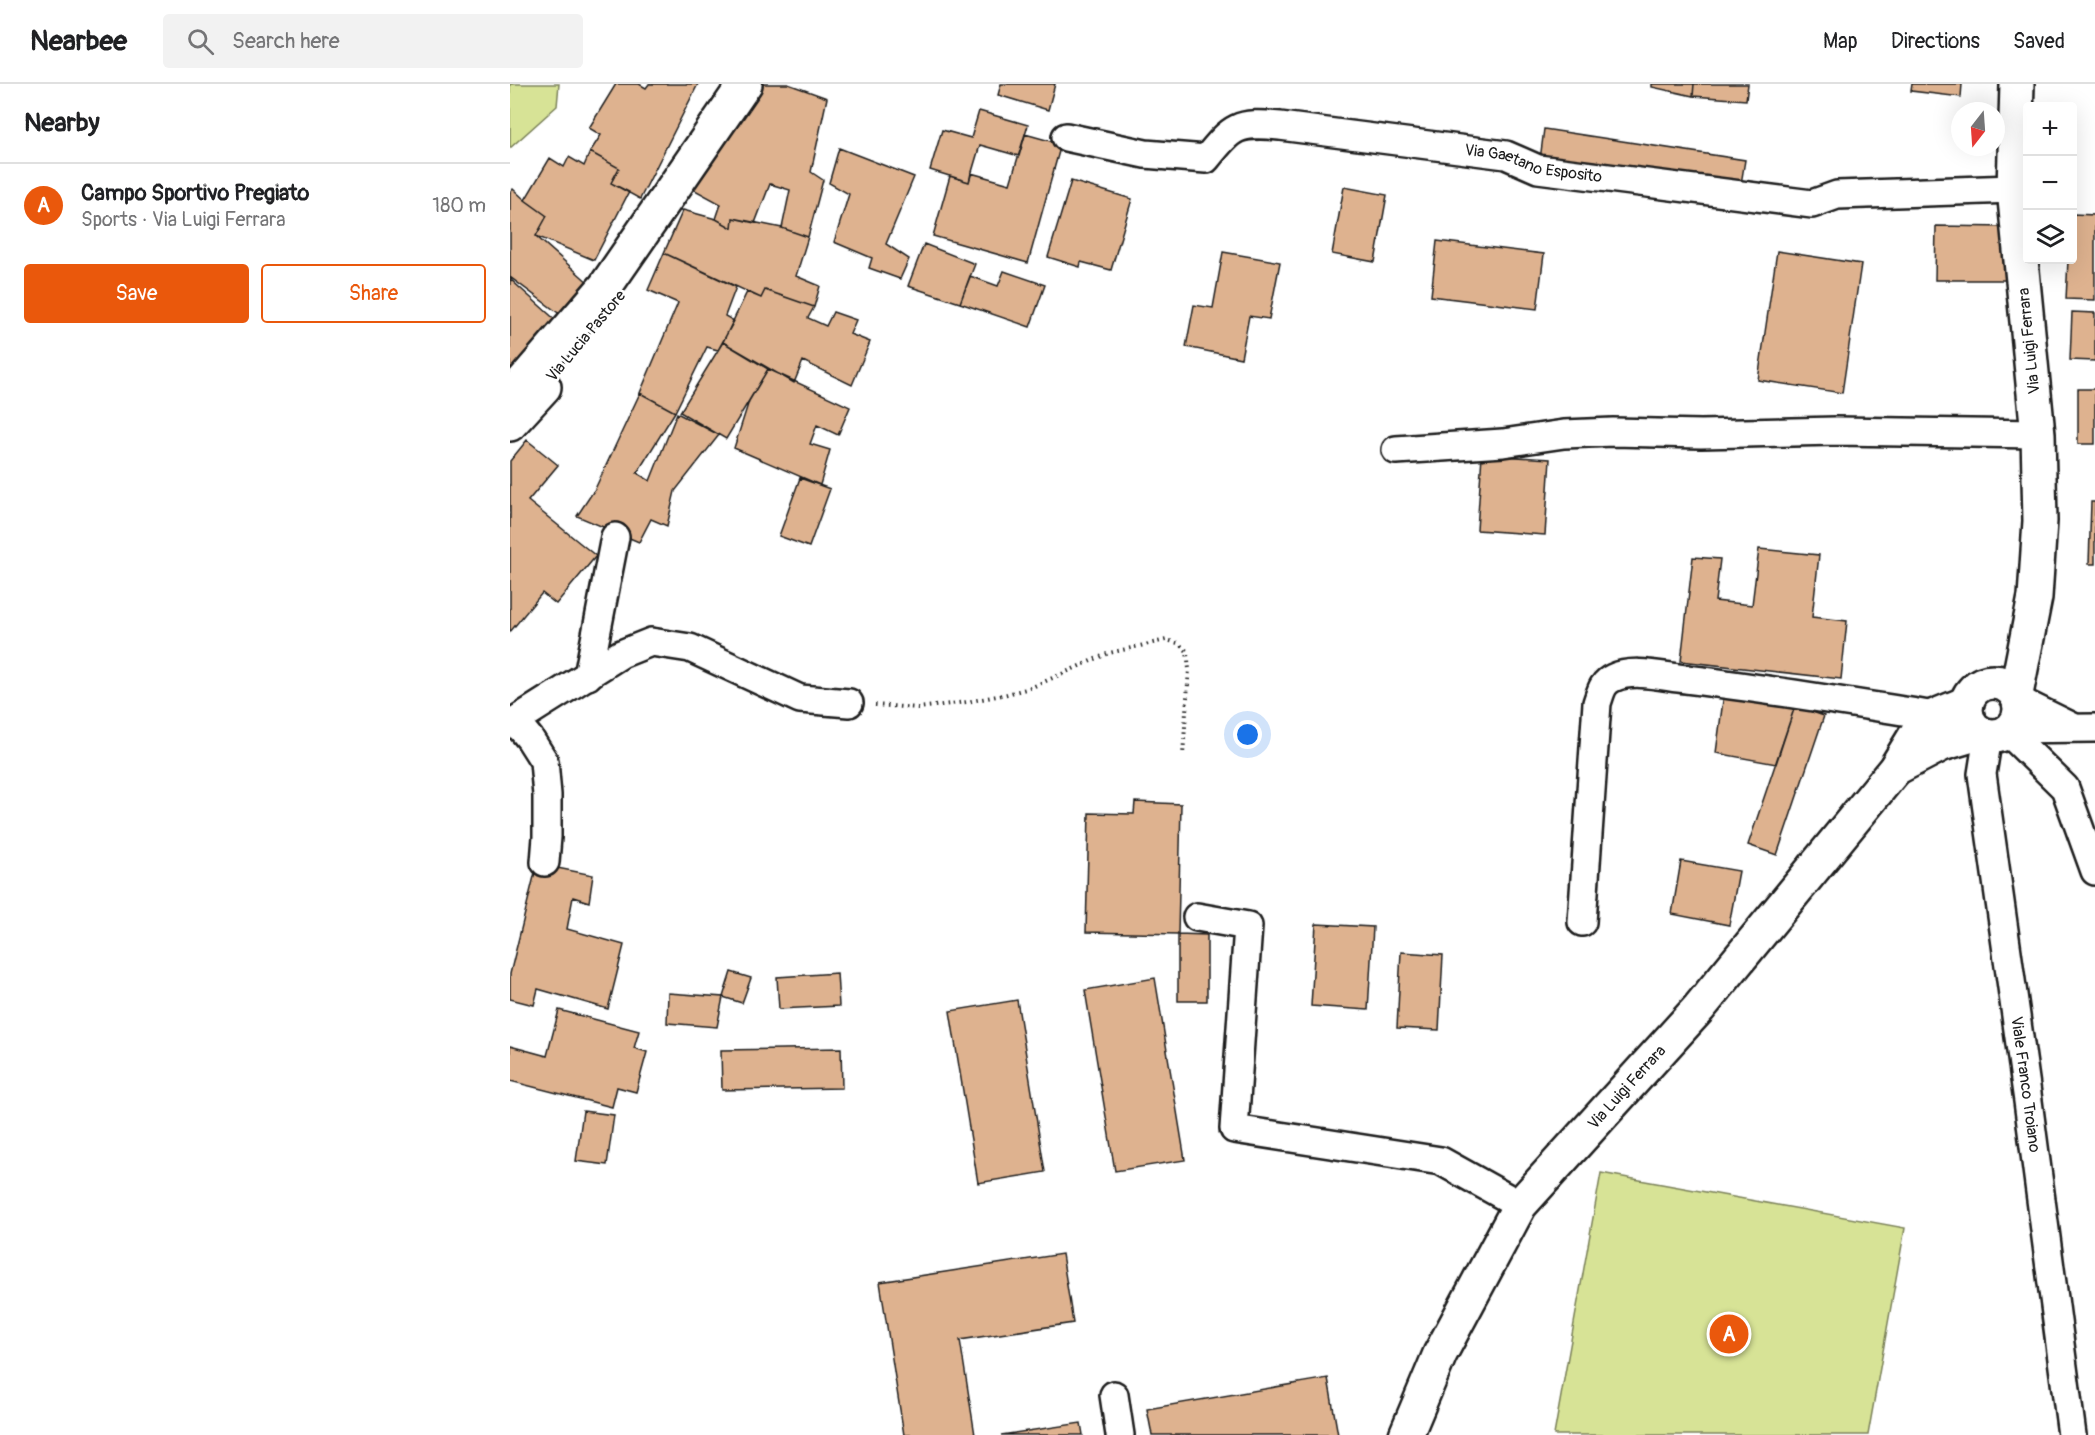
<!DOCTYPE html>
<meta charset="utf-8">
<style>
body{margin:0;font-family:Pangolin,sans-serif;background:#f2f2f2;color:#202124}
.controls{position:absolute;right:18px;top:18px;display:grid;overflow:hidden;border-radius:6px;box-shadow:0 6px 24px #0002}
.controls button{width:54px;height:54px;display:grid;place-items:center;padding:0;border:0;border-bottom:2px solid #e0e0e0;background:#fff;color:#202124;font:30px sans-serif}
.compass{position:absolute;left:1441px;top:18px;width:54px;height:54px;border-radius:50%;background:#fff;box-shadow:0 6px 24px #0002;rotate:197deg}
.you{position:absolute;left:738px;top:651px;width:21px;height:21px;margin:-15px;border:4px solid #fff;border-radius:50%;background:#1a73e8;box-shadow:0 0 0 9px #1a73e833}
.badge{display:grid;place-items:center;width:39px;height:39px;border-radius:50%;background:#ea580c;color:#fff;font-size:20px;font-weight:700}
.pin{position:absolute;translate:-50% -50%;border:3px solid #fff;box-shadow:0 2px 6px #0006}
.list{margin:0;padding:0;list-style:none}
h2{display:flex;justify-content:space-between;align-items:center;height:78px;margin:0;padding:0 24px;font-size:26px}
h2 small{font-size:20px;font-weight:400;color:#757577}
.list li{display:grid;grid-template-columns:39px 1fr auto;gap:18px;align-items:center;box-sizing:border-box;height:84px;padding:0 24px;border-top:2px solid #e0e0e0}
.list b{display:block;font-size:22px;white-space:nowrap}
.list p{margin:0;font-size:20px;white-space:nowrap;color:#757577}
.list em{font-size:20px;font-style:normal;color:#757577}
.actions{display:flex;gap:12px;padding:18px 24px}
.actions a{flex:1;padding:14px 0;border:2px solid #ea580c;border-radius:6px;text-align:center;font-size:21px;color:#ea580c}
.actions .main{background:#ea580c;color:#fff}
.icon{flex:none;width:33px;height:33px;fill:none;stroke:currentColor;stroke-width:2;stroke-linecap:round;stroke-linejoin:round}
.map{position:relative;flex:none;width:1585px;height:1351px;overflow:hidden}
header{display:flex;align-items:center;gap:36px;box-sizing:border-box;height:84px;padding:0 30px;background:#fff;border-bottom:2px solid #e0e0e0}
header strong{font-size:28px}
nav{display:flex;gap:33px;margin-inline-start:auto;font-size:21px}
.search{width:420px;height:54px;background:#f2f2f2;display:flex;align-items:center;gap:15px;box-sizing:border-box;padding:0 21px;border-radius:6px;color:#757577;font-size:22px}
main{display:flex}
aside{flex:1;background:#fff}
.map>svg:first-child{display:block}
.green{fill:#d7e396;stroke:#7a8059;stroke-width:1.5}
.building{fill:#deb28f;stroke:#1c1c1c;stroke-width:1.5}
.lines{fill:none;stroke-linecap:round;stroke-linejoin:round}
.street-casing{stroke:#1c1c1c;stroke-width:32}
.secondary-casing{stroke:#1c1c1c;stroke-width:38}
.path{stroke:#1c1c1c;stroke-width:4;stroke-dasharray:1.5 4.5;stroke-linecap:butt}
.street{stroke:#fff;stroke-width:27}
.secondary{stroke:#fff;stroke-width:33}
.labels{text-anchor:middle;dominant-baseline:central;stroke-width:5;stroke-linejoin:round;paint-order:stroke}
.street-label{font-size:16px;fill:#1c1c1c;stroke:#fff}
</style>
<header>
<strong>Nearbee</strong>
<div class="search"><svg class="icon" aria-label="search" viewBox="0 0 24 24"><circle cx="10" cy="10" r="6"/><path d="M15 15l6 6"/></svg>Search here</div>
<nav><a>Map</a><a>Directions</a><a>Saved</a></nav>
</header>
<main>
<aside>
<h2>Nearby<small></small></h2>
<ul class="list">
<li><span class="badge">A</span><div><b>Campo Sportivo Pregiato</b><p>Sports · Via Luigi Ferrara</p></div><em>180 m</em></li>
</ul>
<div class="actions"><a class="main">Save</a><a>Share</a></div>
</aside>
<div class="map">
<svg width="1585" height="1351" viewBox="0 0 1585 1351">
<rect width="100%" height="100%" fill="#fff"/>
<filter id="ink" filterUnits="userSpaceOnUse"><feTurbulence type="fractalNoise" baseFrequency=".0167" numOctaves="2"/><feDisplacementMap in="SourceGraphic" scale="12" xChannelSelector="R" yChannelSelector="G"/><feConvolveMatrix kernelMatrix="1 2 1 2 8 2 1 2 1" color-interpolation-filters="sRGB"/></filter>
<g filter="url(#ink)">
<path class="green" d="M0 0H49L47 22 0 64Z
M1091 1089 1395 1144 1358 1351H1044Z"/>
<path class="building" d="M106 0H129L136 4 139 0H188L130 115 101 99 109 84 80 68 91 51 79 44Z
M244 0H278L317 14 301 88 313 96 298 153 272 144 280 106 260 100 245 139 223 134 222 144 206 135 211 120 183 105 233 29Z
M491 0H545L538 26 488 11Z
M1142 0H1184L1183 12 1142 3Z
M1184 0H1238L1236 16 1183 12Z
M1402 0H1452L1451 13 1401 7Z
M469 27 518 41 509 72 470 61 459 98 420 86 432 46 461 54Z
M1034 45 1235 76 1230 106 1030 76Z
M515 50 551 60 518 179 423 152 440 92 459 98 461 89 500 100Z
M329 64 404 93 376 160 399 175 390 195 359 184 362 174 324 158 339 110 319 99Z
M80 68 109 84 101 99 119 108 84 176 26 152 37 132 15 116 40 74 54 83 59 73 74 82Z
M561 97 622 115 601 186 571 178 570 183 538 173Z
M834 103 877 111 865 178 822 170Z
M3 105 15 116 37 132 26 152 80 200 55 234 0 193V109Z
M173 126 206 135 222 144 223 134 272 144 298 153 286 192 310 202 304 223 255 206 251 214 154 169Z
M1562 130 1585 131V216L1556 215 1558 176H1562Z
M1426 142 1499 143V196H1425Z
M927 157 1034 170 1027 225 921 212Z
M414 160 465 180 450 219 398 202Z
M1267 167 1351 180 1332 309 1248 296Z
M713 168 770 178 759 235 739 232 731 274 676 263 684 221 703 224Z
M154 169 226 203 215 232 224 237 208 266 197 263 165 328 130 309 168 219 138 206Z
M494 187 535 201 520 243 450 219 460 192 488 202Z
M0 195 49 239 0 289Z
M255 206 304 223 298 234 316 242 323 228 346 236 340 250 360 258 342 301 293 277 284 299 213 258 237 208 251 214Z
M1562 228 1585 229V277L1560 276Z
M213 258 258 285 216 355 170 328Z
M258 285 340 323 328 351 307 341 300 360 320 366 310 401 224 364 239 317Z
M1568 305H1585V360H1568Z
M130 309 165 328 127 389 140 397 167 329 209 351 165 407 157 442 141 435 129 458 67 432 85 405Z
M17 356 48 381 18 417 86 472 46 520 32 509 0 548V377Z
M972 371 1040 375 1035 451 967 446Z
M290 394 320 405 299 463 269 452Z
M1581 418H1585V480H1579Z
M1249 465 1309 471 1302 533 1337 537 1331 595 1171 577 1183 473 1210 475 1205 517 1242 521Z
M1214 609 1285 622 1266 680 1206 669Z
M1285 622 1314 632 1267 771 1238 761Z
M625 718 671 720 668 850 576 848 579 729 624 730Z
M1171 777 1229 787 1219 841 1162 830Z
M27 780 83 791 79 818 63 813 57 845 114 861 98 925 28 905 24 921 0 915V890Z
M806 840 863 843 858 926 801 922Z
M668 850 697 851V917H668Z
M891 868 933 871 929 946 887 944Z
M221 888 241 894 232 919 213 913Z
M327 889 329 922 269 925 267 893Z
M645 894 675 1076 605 1087 575 906Z
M158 909 213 913 207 943 157 939Z
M507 916 535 1088 468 1099 440 927Z
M49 926 129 947 124 964 137 968 126 1008 107 1003 102 1023 0 997V962L37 972Z
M331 964 332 1004 212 1006 211 966Z
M73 1027 104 1031 97 1081 66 1077Z
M552 1170 563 1239 450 1256 465 1351H394L370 1198Z
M818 1294 828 1351H642L637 1325Z
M571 1339 573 1351H491Z"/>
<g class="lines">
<g class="street-casing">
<g id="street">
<path id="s1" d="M556 53 635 70 696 75C723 42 727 38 770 42L996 71 1028 85 1302 120 1327 111 1504 105"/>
<path d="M886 366 993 359 1054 350 1103 348 1191 350 1326 347 1528 350"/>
<path d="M78 592 105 453"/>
<path d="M1508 616 1561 642"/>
<path d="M6 638 20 655 34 677 37 711V753L35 778"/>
<path d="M0 640 111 570 141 558 180 564 290 615 339 619"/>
<path d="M1503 645 1585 644"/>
<path d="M1498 648 1555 704 1585 787"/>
<path id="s2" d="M1478 652 1472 690 1518 1017 1562 1351"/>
<path d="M687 833 738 842 724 1045 931 1077 1010 1121"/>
<path d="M1072 838 1087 619C1091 608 1092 599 1103 594 1124 584 1154 593 1176 595 1259 605 1342 619 1425 632"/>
<path d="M604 1311 610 1351"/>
</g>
</g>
<g class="secondary-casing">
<g id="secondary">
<path d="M0 313 95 203 235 0"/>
<path d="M0 340 34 303"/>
<circle cx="1483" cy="625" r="27"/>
<path d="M1506 610 1525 513 1530 437 1528 350 1504 105 1507 0"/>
<path d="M1386 684 1432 660 1469 649"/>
<path id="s3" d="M896 1351 930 1270 1010 1121 1189 924 1385 685 1407 649 1425 632 1457 619"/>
</g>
</g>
<path class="path" d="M365 621 408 624 457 618 497 610 520 604 599 569 656 556 668 559 677 567 679 585 673 671"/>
<use href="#street" class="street"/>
<use href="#secondary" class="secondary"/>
</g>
</g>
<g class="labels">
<g class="street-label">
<text stroke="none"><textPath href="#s1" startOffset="486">Via Gaetano Esposito</textPath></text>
<text transform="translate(76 252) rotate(-50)">Via Lucia Pastore</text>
<text transform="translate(1519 257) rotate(-96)">Via Luigi Ferrara</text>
<text stroke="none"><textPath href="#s2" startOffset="352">Viale Franco Troiano</textPath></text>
<text stroke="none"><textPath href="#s3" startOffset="416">Via Luigi Ferrara</textPath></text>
</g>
</g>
</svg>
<div class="controls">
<button>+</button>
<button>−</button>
<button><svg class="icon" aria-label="layers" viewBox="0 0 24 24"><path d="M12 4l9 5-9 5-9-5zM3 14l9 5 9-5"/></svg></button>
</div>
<svg class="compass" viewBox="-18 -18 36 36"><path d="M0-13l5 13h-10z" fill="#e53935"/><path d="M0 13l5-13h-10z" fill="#757577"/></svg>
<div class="you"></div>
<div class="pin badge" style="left:1219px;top:1250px">A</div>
</div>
</main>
